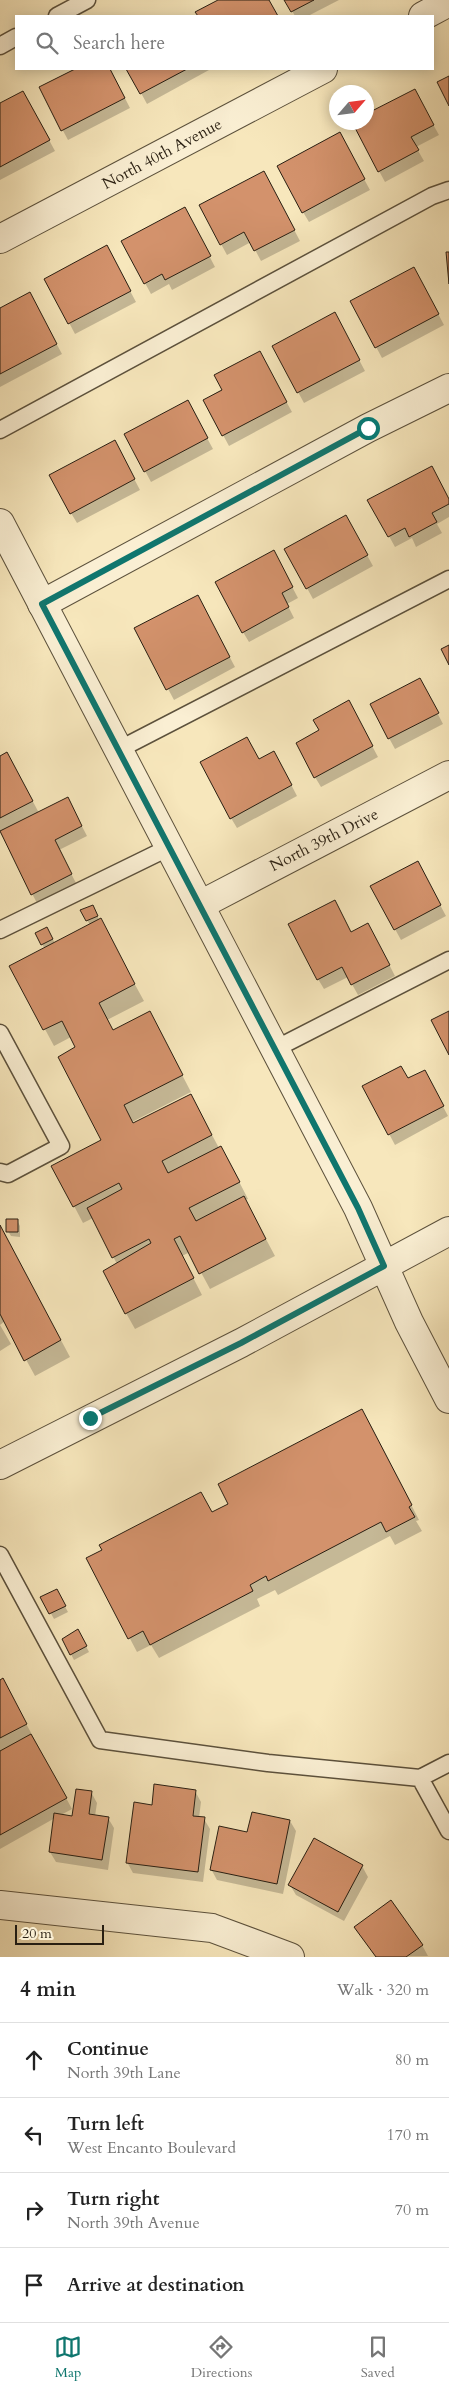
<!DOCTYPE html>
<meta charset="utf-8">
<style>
body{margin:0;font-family:Cardo,serif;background:#f6f6f6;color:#222}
.compass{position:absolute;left:329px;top:85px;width:45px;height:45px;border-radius:50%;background:#fff;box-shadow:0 2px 12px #0003;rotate:62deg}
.scale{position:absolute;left:15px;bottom:12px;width:89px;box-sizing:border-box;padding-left:5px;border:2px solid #291f12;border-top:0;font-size:14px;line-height:18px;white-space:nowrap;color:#291f12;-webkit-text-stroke:4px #faefd3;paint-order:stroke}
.stop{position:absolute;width:15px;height:15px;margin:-11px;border:4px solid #0f766e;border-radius:50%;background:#fff}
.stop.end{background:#0f766e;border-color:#fff;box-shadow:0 1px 5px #0008}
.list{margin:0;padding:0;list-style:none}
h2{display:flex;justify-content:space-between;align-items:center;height:65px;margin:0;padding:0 20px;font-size:21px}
h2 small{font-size:16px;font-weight:400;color:#767676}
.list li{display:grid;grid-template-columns:32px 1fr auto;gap:15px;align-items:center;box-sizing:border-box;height:75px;padding:0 20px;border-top:1px solid #e0e0e0}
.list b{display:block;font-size:19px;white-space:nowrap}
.list p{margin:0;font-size:16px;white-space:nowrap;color:#767676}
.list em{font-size:16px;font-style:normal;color:#767676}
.icon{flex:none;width:28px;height:28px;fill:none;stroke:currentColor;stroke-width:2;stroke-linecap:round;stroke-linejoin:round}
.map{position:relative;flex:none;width:449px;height:1957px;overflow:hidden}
.search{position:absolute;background:#fff;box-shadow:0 2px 12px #0003;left:15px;right:15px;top:15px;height:55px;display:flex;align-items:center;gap:12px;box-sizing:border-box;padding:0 18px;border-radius:0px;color:#767676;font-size:19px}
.sheet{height:365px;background:#fff}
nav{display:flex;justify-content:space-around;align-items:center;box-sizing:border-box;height:70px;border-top:1px solid #e0e0e0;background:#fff;font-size:14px;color:#767676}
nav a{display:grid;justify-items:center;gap:2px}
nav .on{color:#0f766e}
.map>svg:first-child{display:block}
.shadow{fill:#0003}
.building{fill:#d3926c;stroke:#291f12}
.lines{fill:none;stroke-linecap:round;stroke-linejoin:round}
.service-casing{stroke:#5c513c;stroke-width:19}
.minor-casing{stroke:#5c513c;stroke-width:30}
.tertiary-casing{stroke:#5c513c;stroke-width:30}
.service{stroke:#faefd3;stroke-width:16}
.minor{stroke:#faefd3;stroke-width:28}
.tertiary{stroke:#faefd3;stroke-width:28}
.route{stroke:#0f766e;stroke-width:6}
.labels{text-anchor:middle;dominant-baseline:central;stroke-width:4;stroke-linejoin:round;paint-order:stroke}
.street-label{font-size:16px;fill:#291f12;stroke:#faefd3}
</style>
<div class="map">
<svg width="449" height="1957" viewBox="0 0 449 1957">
<rect width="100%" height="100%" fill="#f7e7bc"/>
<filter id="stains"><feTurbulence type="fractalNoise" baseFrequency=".004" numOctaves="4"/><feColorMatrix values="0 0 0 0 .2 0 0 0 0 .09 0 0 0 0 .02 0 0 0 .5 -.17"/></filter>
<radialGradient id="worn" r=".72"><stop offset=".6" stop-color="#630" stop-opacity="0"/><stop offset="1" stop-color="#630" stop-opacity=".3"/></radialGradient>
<path class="shadow" d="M220 0H269L277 16H199L197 12Z
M286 0H339L308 16H295Z
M78 69H110L130 108 68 140 40 88Z
M128 69H208L209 70 147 104Z
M420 101 439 135 416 147 424 161 385 182 353 123 366 122Z
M29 103 55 151 0 180V105Z
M345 144 370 190 309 222 303 212Z
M269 182 300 241 261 261 251 242 227 255 221 244Z
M190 219 215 267 172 290 169 284 151 294 145 283Z
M112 257 136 302 75 334 46 279Z
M420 279 444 325 382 358 352 302Z
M35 304 62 354 0 387V309Z
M340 324 365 371 304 403 273 346Z
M265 363 292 412 229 446 204 400Z
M193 412 213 449 151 482 126 435Z
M120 452 140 490 77 523 71 513Z
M369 500H449V517L437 524 442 533 416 547 412 538 395 547Z
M346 517 373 566 313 599 286 550Z
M279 562 298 598 287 604 294 618 249 642 243 632Z
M203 607 235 667 174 700 136 629Z
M425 689 443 724 395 749 371 705Z
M354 712 378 757 321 787 315 777Z
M0 757 13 764 39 813 73 809 87 836 59 850 77 885 38 905 0 832Z
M259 761 280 763 297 796 237 828 231 818Z
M423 873 446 916 401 940 372 887Z
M82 910 95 912 144 1001 107 1020 113 1031 158 1029 191 1092 132 1122 133 1125 199 1111 219 1148 230 1164 248 1199 245 1200 275 1256 210 1289 190 1252 182 1256 202 1295 135 1329 126 1313 117 1264 93 1218 83 1223 53 1166 103 1140 77 1048 71 1037 54 1046 11 966 45 949 42 944 47 929 55 943 90 925Z
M351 934 374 935 395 976 358 995 348 977 324 989 318 979Z
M408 1080 430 1082 448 1116 395 1145 364 1087Z
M17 1220 20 1226V1237L11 1236 8 1231Z
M0 1226 70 1357 35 1376 5 1321 0 1325 11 1344 0 1351Z
M370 1424 419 1520 416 1521 422 1531 395 1545 390 1536 278 1595 275 1590 257 1599 260 1606 159 1658 151 1645 137 1652 88 1559 212 1513Z
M56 1590 68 1612 54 1619 42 1597Z
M78 1631 89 1652 74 1660 63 1639Z
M0 1681 8 1690 72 1809 61 1815 73 1817 91 1792 97 1803 95 1816 108 1818 114 1828 108 1870 56 1862 50 1852 55 1818 0 1849Z
M195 1791 201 1802 199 1818 204 1819 210 1829 203 1882 133 1873 127 1862 153 1806Z
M290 1821 296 1831 283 1894 217 1880 211 1869Z
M362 1866 368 1877 344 1921 296 1895 290 1885Z
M362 1937 422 1945 428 1956 376 1957Z"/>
<path class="building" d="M218 0H269L278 16H198L195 12Z
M284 0H314L291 12Z
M75 69H110L125 98 61 131 39 87Z
M126 69H187L140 94Z
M449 76V106L437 82Z
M415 89 434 125 411 137 419 150 378 172 352 122H366V114Z
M23 91 50 140 0 167V103Z
M340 132 365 179 302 213 277 166Z
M264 171 295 230 254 251 244 232 220 245 199 205Z
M185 207 211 256 165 280 162 274 144 284 121 241Z
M107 245 131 291 68 324 44 279Z
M446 252H449V284Z
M414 267 439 314 375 348 350 301Z
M30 292 57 344 0 374V308Z
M335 312 360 360 297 393 272 346Z
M260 351 287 402 222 436 203 400 222 390 214 375Z
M188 400 208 438 144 472 124 434Z
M115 440 135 479 70 514 49 475Z
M432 466 449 499V504L432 513 437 522 409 537 405 528 388 537 367 500Z
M346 515 368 555 306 589 284 549Z
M274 550 293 587 282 593 289 607 242 633 215 582Z
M198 595 230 657 166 690 134 628Z
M449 645V665L441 649Z
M420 678 439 713 388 739 370 704Z
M349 700 373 746 314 778 296 743 319 730 313 720Z
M247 737 259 759 274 751 292 785 230 819 200 762Z
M7 752 33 801 0 818V756Z
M68 797 82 826 55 840 72 874 31 895 0 831Z
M418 861 441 905 394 930 370 886Z
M335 900 351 932 368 923 390 965 351 985 342 967 317 980 288 924Z
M93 905 98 916 86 921 80 910Z
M101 918 135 984 99 1003 113 1030 150 1011 183 1075 124 1105 133 1123 191 1094 212 1135 162 1161 168 1173 221 1146 240 1182 189 1208 196 1221 244 1196 266 1239 199 1274 180 1236 174 1239 194 1278 125 1314 103 1271 151 1243 149 1239 112 1258 87 1208 122 1189 119 1183 73 1207 51 1166 101 1140 58 1057 75 1047 62 1021 43 1030 9 966Z
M47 927 53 939 41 945 35 933Z
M449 1011V1055L431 1020Z
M401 1066 408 1078 425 1070 444 1106 388 1135 362 1086Z
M6 1219H18V1232H6Z
M0 1225 61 1340 24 1361 0 1314Z
M362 1409 412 1505 409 1507 415 1517 386 1532 381 1522 268 1581 266 1576 250 1585 253 1591 150 1645 143 1631 128 1639 86 1558 102 1550 99 1545 201 1492 212 1512 228 1504 218 1484Z
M57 1589 66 1606 49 1614 40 1597Z
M78 1629 87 1646 70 1655 62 1639Z
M3 1678 27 1724 0 1738V1680Z
M31 1734 67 1798 0 1835V1751Z
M154 1784 196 1790 193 1816 205 1817 198 1872 126 1863 134 1802 152 1805Z
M76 1789 92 1791 89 1814 109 1817 102 1860 49 1852 54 1813 72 1816Z
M252 1812 290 1820 277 1884 210 1870 219 1826 247 1832Z
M314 1838 363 1865 338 1912 288 1885Z
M391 1900 423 1945 406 1957H376L354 1927Z"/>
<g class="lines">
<g class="service-casing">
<path id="service" d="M57 16 87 0
M0 46 16 37
M0 430 432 196 449 190
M118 750 449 579
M0 930 170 847
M0 1033 61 1146 8 1174 0 1172
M275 1049 449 960
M0 1555 100 1740 268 1763 420 1778 449 1763
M420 1778 449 1831"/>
</g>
<g class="minor-casing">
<path id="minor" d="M423 16 449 2
M0 239 323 69
M42 604 368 428 449 388
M200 905 449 775
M0 1905 212 1928 290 1957"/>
</g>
<g class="tertiary-casing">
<path id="tertiary" d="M0 523 358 1208 409 1322 449 1399
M0 1465 241 1343 449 1231"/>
</g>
<use href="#service" class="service"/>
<use href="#minor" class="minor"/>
<use href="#tertiary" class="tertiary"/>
</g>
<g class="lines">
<path class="route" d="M90 1418 241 1343 384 1266 358 1208 42 604 368 428"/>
</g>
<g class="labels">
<g class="street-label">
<text transform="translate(162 154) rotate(-28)">North 40th Avenue</text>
<text transform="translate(324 840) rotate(-27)">North 39th Drive</text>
</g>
</g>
<rect width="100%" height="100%" filter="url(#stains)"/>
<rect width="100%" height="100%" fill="url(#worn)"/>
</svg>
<svg class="compass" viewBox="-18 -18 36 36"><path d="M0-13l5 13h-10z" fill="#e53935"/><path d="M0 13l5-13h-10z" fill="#767676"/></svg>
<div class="scale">20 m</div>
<div class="stop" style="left:368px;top:428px"></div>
<div class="stop end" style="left:90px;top:1418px"></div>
<div class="search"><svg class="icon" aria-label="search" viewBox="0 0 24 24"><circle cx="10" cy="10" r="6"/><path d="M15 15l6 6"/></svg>Search here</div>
</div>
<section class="sheet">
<h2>4 min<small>Walk · 320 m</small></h2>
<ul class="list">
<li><svg class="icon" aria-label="ahead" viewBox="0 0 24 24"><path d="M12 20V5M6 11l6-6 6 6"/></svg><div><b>Continue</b><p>North 39th Lane</p></div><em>80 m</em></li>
<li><svg class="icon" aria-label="left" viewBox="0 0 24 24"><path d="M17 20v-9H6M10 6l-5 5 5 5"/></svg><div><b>Turn left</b><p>West Encanto Boulevard</p></div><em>170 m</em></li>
<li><svg class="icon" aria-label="right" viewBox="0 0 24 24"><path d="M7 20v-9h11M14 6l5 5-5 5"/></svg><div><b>Turn right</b><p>North 39th Avenue</p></div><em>70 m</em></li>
<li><svg class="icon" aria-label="arrive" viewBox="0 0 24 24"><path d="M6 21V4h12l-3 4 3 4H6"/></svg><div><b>Arrive at destination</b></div></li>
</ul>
</section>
<nav>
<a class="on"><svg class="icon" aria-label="map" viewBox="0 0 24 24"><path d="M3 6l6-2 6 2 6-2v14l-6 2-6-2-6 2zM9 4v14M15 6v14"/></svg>Map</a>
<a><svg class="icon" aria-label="directions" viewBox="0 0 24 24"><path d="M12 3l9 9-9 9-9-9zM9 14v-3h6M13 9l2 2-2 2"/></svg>Directions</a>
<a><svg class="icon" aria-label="saved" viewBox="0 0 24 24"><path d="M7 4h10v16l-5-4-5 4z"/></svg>Saved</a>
</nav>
